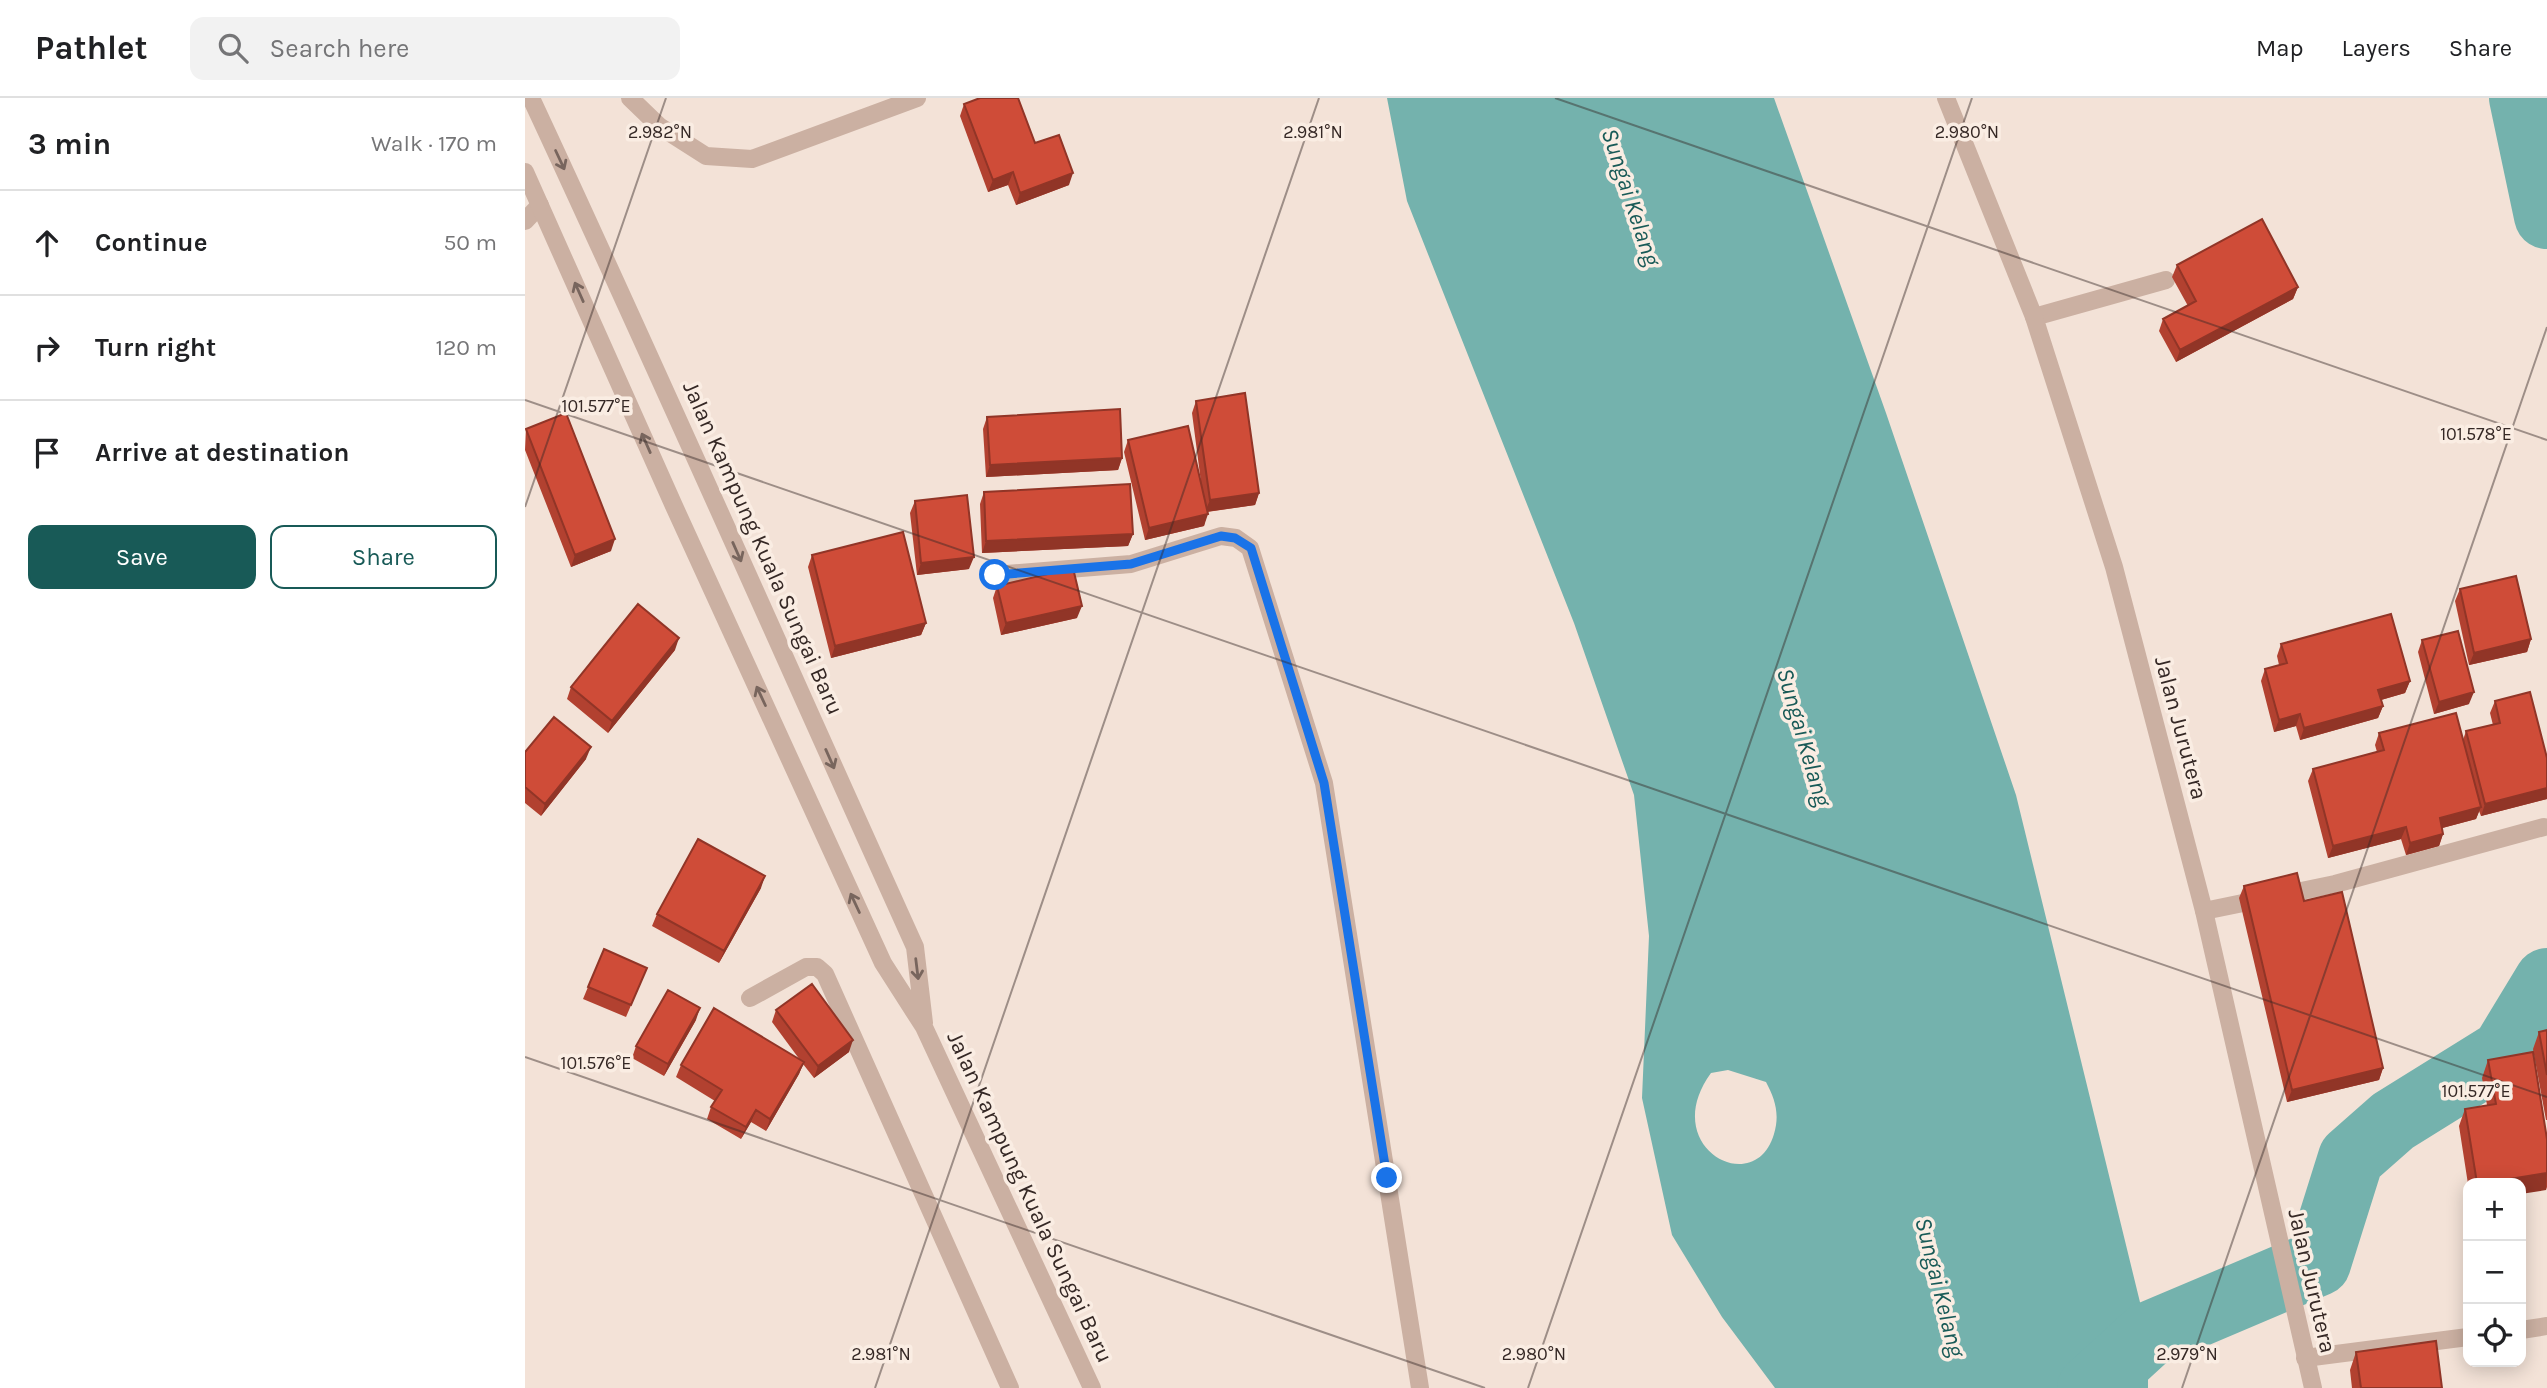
<!DOCTYPE html>
<meta charset="utf-8">
<style>
body{margin:0;font-family:Karla,sans-serif;background:#f2f2f2;color:#202124}
.controls{position:absolute;right:21px;bottom:21px;display:grid;overflow:hidden;border-radius:14px;box-shadow:0 4px 18px #0003}
.controls button{width:63px;height:63px;display:grid;place-items:center;padding:0;border:0;border-bottom:2px solid #e0e0e0;background:#fff;color:#202124;font:35px sans-serif}
.stop{position:absolute;width:21px;height:21px;margin:-16px;border:5px solid #1a73e8;border-radius:50%;background:#fff}
.stop.end{background:#1a73e8;border-color:#fff;box-shadow:0 2px 7px #0008}
.list{margin:0;padding:0;list-style:none}
h2{display:flex;justify-content:space-between;align-items:center;height:91px;margin:0;padding:0 28px;font-size:30px}
h2 small{font-size:23px;font-weight:400;color:#757577}
.list li{display:grid;grid-template-columns:46px 1fr auto;gap:21px;align-items:center;box-sizing:border-box;height:105px;padding:0 28px;border-top:2px solid #e0e0e0}
.list b{display:block;font-size:26px;white-space:nowrap}
.list em{font-size:23px;font-style:normal;color:#757577}
.actions{display:flex;gap:14px;padding:21px 28px}
.actions a{flex:1;padding:16px 0;border:2px solid #185a57;border-radius:14px;text-align:center;font-size:24px;color:#185a57}
.actions .main{background:#185a57;color:#fff}
.icon{flex:none;width:38px;height:38px;fill:none;stroke:currentColor;stroke-width:2;stroke-linecap:round;stroke-linejoin:round}
.map{position:relative;flex:none;width:2022px;height:1290px;overflow:hidden}
header{display:flex;align-items:center;gap:42px;box-sizing:border-box;height:98px;padding:0 35px;background:#fff;border-bottom:2px solid #e0e0e0}
header strong{font-size:33px}
nav{display:flex;gap:38px;margin-inline-start:auto;font-size:24px}
.search{width:490px;height:63px;background:#f2f2f2;display:flex;align-items:center;gap:18px;box-sizing:border-box;padding:0 24px;border-radius:14px;color:#757577;font-size:26px}
main{display:flex}
aside{flex:1;background:#fff}
.map>svg:first-child{display:block}
.water{fill:#74b2ad;fill-rule:evenodd}
.lines{fill:none;stroke-linecap:round;stroke-linejoin:round}
.river{stroke:#74b2ad;stroke-width:66}
.service{stroke:#cbb0a2;stroke-width:18}
.minor{stroke:#cbb0a2;stroke-width:18}
.tertiary{stroke:#cbb0a2;stroke-width:18}
.wall{fill:#b24130}
.shaded-wall{fill:#913527}
.building{fill:#cf4c38;stroke:#913527;stroke-width:2}
.oneway{stroke:#78655d}
.route{stroke:#1a73e8;stroke-width:9}
.ticks{fill:none;stroke:#352825;stroke-width:2;stroke-opacity:0.45}
.labels{text-anchor:middle;dominant-baseline:central;stroke-width:7;stroke-linejoin:round;paint-order:stroke}
.street-label{font-size:23px;fill:#352825;stroke:#faede3}
.water-label{font-size:24px;font-style:italic;fill:#185a57;stroke:#faede3}
.ticks-label{font-size:18px;text-anchor:middle;fill:#352825;stroke:#faede3;stroke-width:7;stroke-linejoin:round;paint-order:stroke}
</style>
<header>
<strong>Pathlet</strong>
<div class="search"><svg class="icon" aria-label="search" viewBox="0 0 24 24"><circle cx="10" cy="10" r="6"/><path d="M15 15l6 6"/></svg>Search here</div>
<nav><a>Map</a><a>Layers</a><a>Share</a></nav>
</header>
<main>
<aside>
<h2>3 min<small>Walk · 170 m</small></h2>
<ul class="list">
<li><svg class="icon" aria-label="ahead" viewBox="0 0 24 24"><path d="M12 20V5M6 11l6-6 6 6"/></svg><div><b>Continue</b></div><em>50 m</em></li>
<li><svg class="icon" aria-label="right" viewBox="0 0 24 24"><path d="M7 20v-9h11M14 6l5 5-5 5"/></svg><div><b>Turn right</b></div><em>120 m</em></li>
<li><svg class="icon" aria-label="arrive" viewBox="0 0 24 24"><path d="M6 21V4h12l-3 4 3 4H6"/></svg><div><b>Arrive at destination</b></div></li>
</ul>
<div class="actions"><a class="main">Save</a><a>Share</a></div>
</aside>
<div class="map">
<svg width="2022" height="1290" viewBox="0 0 2022 1290">
<rect width="100%" height="100%" fill="#f3e2d7"/>
<path class="water" d="M862 0H1249L1361 315 1491 697 1623 1237V1290H1250L1197 1219 1147 1137 1117 1000 1124 838 1109 697 1049 525 882 103ZM1203 972 1241 984C1250 1001 1255 1016 1249 1036 1230 1102 1132 1049 1186 975Z"/>
<g class="lines">
<path class="river" d="M1997 0 2022 118
M1565 1290 1623 1237 1793 1165 1826 1060 1868 1023 1979 954 2022 883"/>
<path class="service" d="M105 0 134 28 181 58 227 61 392 0
M1509 219 1641 182
M225 900 281 869H292L300 876 485 1290"/>
<path class="minor" d="M0 123 15 107
M470 477 606 466 696 438 711 440 725 450 799 685 895 1290
M1679 813 1810 786 2019 729
M1996 1232 2022 1228
M1780 1260 1943 1239"/>
<path class="tertiary" d="M6 0C137 281 262 566 390 849L399 925
M1421 0 1509 219 1589 469 1679 813 1788 1290
M0 74 149 408 358 865 399 929 567 1290"/>
</g>
<path class="wall" d="M439 6 510 45 544 87 491 107 483 87 463 94 435 18Z
M1652 167 1773 189 1768 201 1651 264 1634 233 1638 221 1663 208 1647 179Z
M671 303 734 395 730 407 682 414 679 428 620 442 599 354 603 342 677 392 667 315Z
M462 319 597 360 593 372 461 379 458 331Z
M1 331 86 453 46 469 0 352Z
M459 394 608 436 603 448 457 455 455 406Z
M390 403 444 471 392 477 385 415Z
M287 457 401 525 396 537 306 560 283 469Z
M472 488 552 520 476 537 468 500Z
M1935 491 2006 541 2002 554 1944 567 1930 503Z
M1897 542 1944 606 1909 616 1893 554Z
M1756 546 1885 583 1880 595 1856 602 1858 608 1853 620 1775 642 1771 628 1749 634 1736 583 1740 571 1754 567 1752 558Z
M150 552 83 635 42 601 46 589Z
M1970 603 2022 660V701L1956 718 1954 713 1951 721 1917 730 1918 736 1914 748 1881 757 1876 741 1803 760 1783 683 1788 671 1852 654 1850 647 1854 635 1938 642 1941 633 1968 627 1965 615Z
M0 654 61 661 16 718 0 705Z
M1719 788 1779 803 1858 970 1854 982 1762 1004 1714 800Z
M236 790 194 865 127 828 132 816Z
M122 870 101 919 58 901 63 889Z
M251 912 324 954 289 980 278 966 274 976 241 1033 226 1024 216 1041 182 1021 186 1009 190 1003 151 979 156 967 275 962 247 924Z
M171 922 139 978 107 960 111 948Z
M2022 932V1022H2021L2008 951 2014 934Z
M1963 962 2022 1041V1089L2021 1092 1996 1085 1943 1086 1934 1028 1940 1011 1962 1007 1957 980Z
M1831 1254 1917 1290H1827L1825 1272Z"/>
<path class="shaded-wall" d="M488 74 483 87 463 94 468 82Z
M548 75 544 87 491 107 495 95Z
M1773 189 1768 201 1651 264 1655 252Z
M597 360 593 372 461 379 465 367Z
M734 395 730 407 680 414 685 402Z
M683 416 679 428 620 442 624 430Z
M608 436 603 448 457 455 461 443Z
M90 441 86 453 46 469 50 457Z
M449 459 444 471 392 477 396 465Z
M557 508 552 520 476 537 481 525Z
M401 525 396 537 306 560 310 548Z
M154 540 150 552 83 635 87 623Z
M2006 541 2002 554 1944 567 1949 555Z
M1885 583 1880 595 1849 604 1853 592Z
M1949 594 1944 606 1909 616 1914 604Z
M1858 608 1853 620 1775 642 1779 630Z
M1775 616 1771 628 1749 634 1754 622Z
M66 649 61 661 16 718 20 706Z
M2022 690V701L1956 718 1960 706Z
M1956 709 1951 721 1910 732 1915 720Z
M1881 729 1876 741 1803 760 1808 748Z
M1918 736 1914 748 1881 757 1885 745Z
M240 778 236 790 194 865 199 853Z
M175 910 171 922 139 978 143 966Z
M328 942 324 954 289 980 293 968Z
M279 964 274 976 241 1033 245 1021Z
M1858 970 1854 982 1762 1004 1767 992Z
M231 1012 226 1024 216 1041 221 1029Z
M2022 1075 2021 1092 1996 1096V1085H1960Z"/>
<path class="building" d="M455 0H493L510 45 534 37 548 75 495 95 488 74 468 82 439 6Z
M1737 121 1773 189 1655 252 1638 221 1671 203 1652 167Z
M720 295 734 395 685 402 671 303Z
M595 311 597 360 465 367 462 319Z
M41 315 90 441 50 457 1 331Z
M663 328 683 416 624 430 603 342Z
M605 386 608 436 461 443 459 394Z
M442 397 449 459 396 465 390 403Z
M378 434 401 525 310 548 287 457Z
M548 470 557 508 481 525 472 488Z
M1991 478 2006 541 1949 555 1935 491Z
M113 506 154 540 87 623 46 589Z
M1866 516 1885 583 1853 592 1858 608 1779 630 1775 616 1754 622 1740 571 1762 565 1756 546Z
M1933 533 1949 594 1914 604 1897 542Z
M2005 594 2022 660V690L1960 706 1941 633 1975 625 1970 603Z
M1931 615 1956 709 1915 720 1918 736 1885 745 1881 729 1808 748 1788 671 1859 652 1854 635Z
M29 619 66 649 20 706 0 689V654Z
M173 741 240 778 199 853 132 816Z
M1772 775 1779 803 1817 794 1858 970 1767 992 1719 788Z
M79 851 122 870 106 907 63 889Z
M287 886 328 942 293 968 251 912Z
M143 892 175 910 143 966 111 948Z
M189 910 279 964 245 1021 231 1012 221 1029 186 1009 197 992 156 967Z
M2022 932V977L2014 934Z
M2008 954 2022 1041V1075L1960 1085H1952L1940 1011 1971 1006 1963 962Z
M1911 1243 1917 1290H1836L1831 1254Z"/>
<defs><path id="oneway-shaft" d="M-6 0H5M1.5-3L5.5 0L1.5 3" fill="none" stroke-width="1.6" stroke-linecap="round" stroke-linejoin="round" transform="scale(1.75)"/></defs>
<g class="oneway">
<use href="#oneway-shaft" transform="translate(35 62) rotate(65)"/>
<use href="#oneway-shaft" transform="translate(54 194) rotate(-114)"/>
<use href="#oneway-shaft" transform="translate(121 345) rotate(-114)"/>
<use href="#oneway-shaft" transform="translate(212 454) rotate(66)"/>
<use href="#oneway-shaft" transform="translate(236 598) rotate(-115)"/>
<use href="#oneway-shaft" transform="translate(305 661) rotate(66)"/>
<use href="#oneway-shaft" transform="translate(330 805) rotate(-115)"/>
<use href="#oneway-shaft" transform="translate(392 871) rotate(83)"/>
</g>
<g class="lines">
<path class="route" d="M470 477 606 466 696 438 710 440 726 450 799 685 862 1080"/>
</g>
<path class="ticks" d="M1030 0 2022 342M0 302 2022 999M0 409 141 0M0 959 960 1290M350 1290 794 0M1003 1290 1447 0M1657 1290 2022 229"/>
<g class="labels">
<g class="street-label">
<text transform="translate(238 450) rotate(66)">Jalan Kampung Kuala Sungai Baru</text>
<text transform="translate(1656 630) rotate(75)">Jalan Jurutera</text>
<text transform="translate(505 1099) rotate(65)">Jalan Kampung Kuala Sungai Baru</text>
<text transform="translate(1787 1183) rotate(77)">Jalan Jurutera</text>
</g>
<g class="water-label">
<text transform="translate(1106 99) rotate(72)">Sungai Kelang</text>
<text transform="translate(1279 639) rotate(74)">Sungai Kelang</text>
<text transform="translate(1415 1189) rotate(76)">Sungai Kelang</text>
</g>
</g>
<g class="ticks-label">
<text x="135" y="40">2.982°N</text>
<text x="788" y="40">2.981°N</text>
<text x="1442" y="40">2.980°N</text>
<text x="71" y="314">101.577°E</text>
<text x="1951" y="342">101.578°E</text>
<text x="71" y="971">101.576°E</text>
<text x="1951" y="999">101.577°E</text>
<text x="356" y="1262">2.981°N</text>
<text x="1009" y="1262">2.980°N</text>
<text x="1662" y="1262">2.979°N</text>
</g>
</svg>
<div class="controls">
<button>+</button>
<button>−</button>
<button><svg class="icon" aria-label="locate" viewBox="0 0 24 24"><circle cx="12" cy="12" r="6"/><path d="M12 2v4M12 18v4M2 12h4M18 12h4"/></svg></button>
</div>
<div class="stop" style="left:470px;top:477px"></div>
<div class="stop end" style="left:862px;top:1080px"></div>
</div>
</main>
